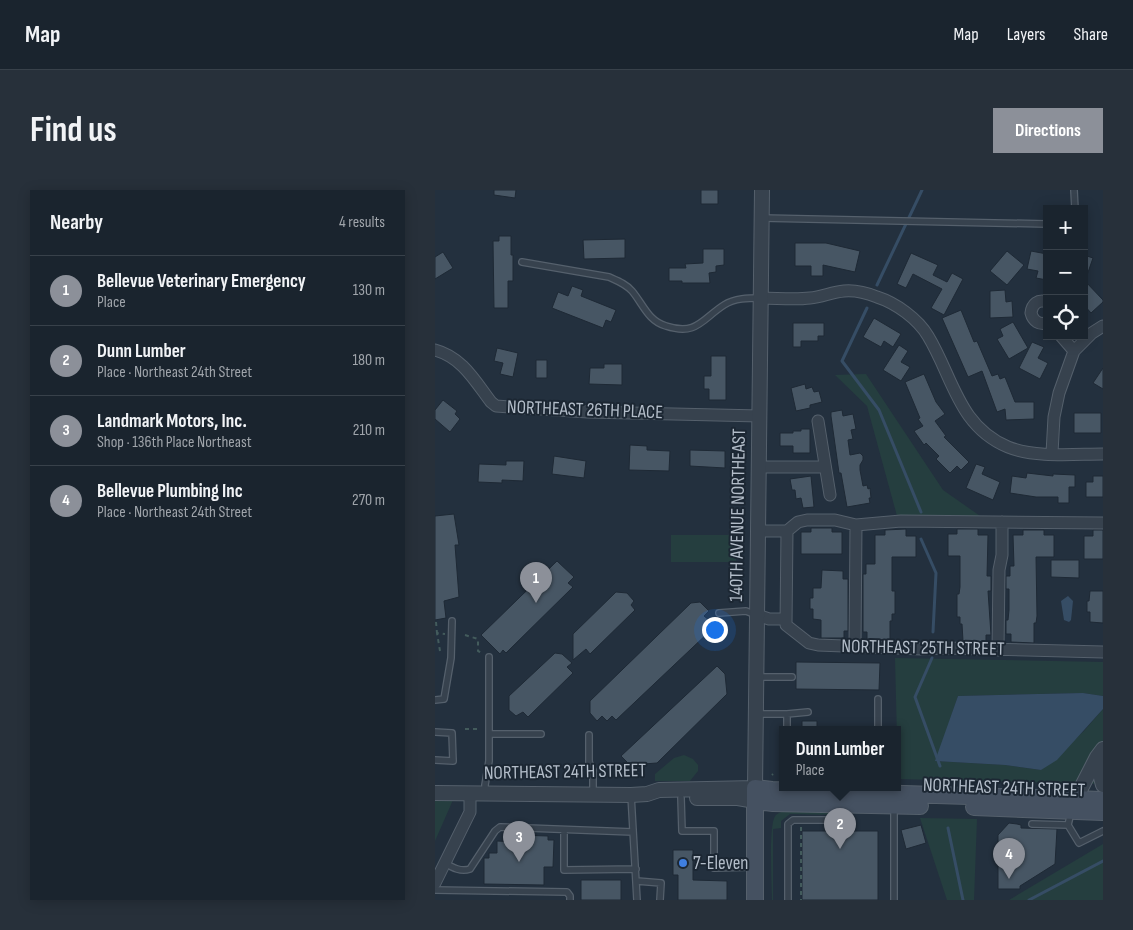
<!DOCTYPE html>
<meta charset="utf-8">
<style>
body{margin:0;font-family:"Sofia Sans Condensed",sans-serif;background:#27303a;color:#f1f3f6}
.controls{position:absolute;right:15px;top:15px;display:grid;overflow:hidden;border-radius:0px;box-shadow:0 2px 12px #0003}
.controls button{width:45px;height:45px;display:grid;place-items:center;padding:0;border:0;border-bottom:1px solid #38414a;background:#1a242e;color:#f1f3f6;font:25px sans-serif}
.you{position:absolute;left:279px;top:439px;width:18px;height:18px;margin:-12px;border:4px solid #fff;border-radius:50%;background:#1a73e8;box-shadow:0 0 0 8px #1a73e833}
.badge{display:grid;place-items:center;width:32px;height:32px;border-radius:50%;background:#8c9099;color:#fff;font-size:16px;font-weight:700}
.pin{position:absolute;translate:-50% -41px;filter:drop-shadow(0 1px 2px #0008)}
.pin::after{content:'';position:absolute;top:26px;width:18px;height:15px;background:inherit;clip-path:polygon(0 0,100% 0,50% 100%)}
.popup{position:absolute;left:344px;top:536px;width:122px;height:65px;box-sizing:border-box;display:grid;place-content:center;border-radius:0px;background:#1a242e;filter:drop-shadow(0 1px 4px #0005);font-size:16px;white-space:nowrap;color:#9fa4aa}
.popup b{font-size:19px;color:#f1f3f6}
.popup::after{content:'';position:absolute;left:50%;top:100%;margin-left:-10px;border:10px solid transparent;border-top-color:#1a242e}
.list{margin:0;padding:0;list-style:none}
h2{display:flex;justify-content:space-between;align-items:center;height:65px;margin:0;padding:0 20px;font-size:21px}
h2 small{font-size:16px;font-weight:400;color:#9fa4aa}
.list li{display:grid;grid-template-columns:32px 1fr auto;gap:15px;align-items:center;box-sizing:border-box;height:70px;padding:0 20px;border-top:1px solid #38414a}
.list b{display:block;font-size:19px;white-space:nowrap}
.list p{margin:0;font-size:16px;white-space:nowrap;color:#9fa4aa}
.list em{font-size:16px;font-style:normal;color:#9fa4aa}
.icon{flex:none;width:28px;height:28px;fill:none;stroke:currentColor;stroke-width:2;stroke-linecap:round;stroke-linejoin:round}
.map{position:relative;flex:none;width:668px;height:710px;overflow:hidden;border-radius:0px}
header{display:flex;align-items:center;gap:30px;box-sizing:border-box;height:70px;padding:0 25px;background:#1a242e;border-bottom:1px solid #38414a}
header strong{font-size:24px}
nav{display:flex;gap:28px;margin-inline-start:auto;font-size:18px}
.intro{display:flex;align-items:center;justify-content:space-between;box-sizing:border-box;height:120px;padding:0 30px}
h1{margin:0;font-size:35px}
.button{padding:12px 22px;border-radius:0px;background:#8c9099;color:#fff;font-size:18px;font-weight:700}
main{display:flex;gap:30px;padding:0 30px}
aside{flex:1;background:#1a242e;border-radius:0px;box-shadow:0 2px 12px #0003}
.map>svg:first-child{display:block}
.green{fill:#253e3f}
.water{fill:#364d65}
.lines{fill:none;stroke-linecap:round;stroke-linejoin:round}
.stream{stroke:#364d65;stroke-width:3}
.building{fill:#475664;stroke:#1e2935}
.service-casing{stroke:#55606c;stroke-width:8}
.minor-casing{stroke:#55606c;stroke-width:13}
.tertiary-casing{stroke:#55606c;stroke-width:16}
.secondary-casing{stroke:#55606c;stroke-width:18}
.path{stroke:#435b5c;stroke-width:2;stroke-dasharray:4 4;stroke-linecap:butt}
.service{stroke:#37424e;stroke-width:5.5}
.minor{stroke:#37424e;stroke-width:11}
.tertiary{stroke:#37424e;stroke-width:14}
.secondary{stroke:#455161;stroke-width:16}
.shop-dot{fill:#3f7fe0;stroke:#1c2733;stroke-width:2}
.labels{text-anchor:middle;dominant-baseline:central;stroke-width:4;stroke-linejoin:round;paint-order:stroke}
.street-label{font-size:19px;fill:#b3bdc9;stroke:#1c2733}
.poi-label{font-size:19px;fill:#b3bdc9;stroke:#1c2733;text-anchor:start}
</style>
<header>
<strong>Map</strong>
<nav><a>Map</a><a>Layers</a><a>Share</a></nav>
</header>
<div class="intro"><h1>Find us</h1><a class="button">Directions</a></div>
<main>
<aside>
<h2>Nearby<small>4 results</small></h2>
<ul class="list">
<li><span class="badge">1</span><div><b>Bellevue Veterinary Emergency</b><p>Place</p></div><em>130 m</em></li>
<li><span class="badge">2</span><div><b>Dunn Lumber</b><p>Place · Northeast 24th Street</p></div><em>180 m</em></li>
<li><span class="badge">3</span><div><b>Landmark Motors, Inc.</b><p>Shop · 136th Place Northeast</p></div><em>210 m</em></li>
<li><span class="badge">4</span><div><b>Bellevue Plumbing Inc</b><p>Place · Northeast 24th Street</p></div><em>270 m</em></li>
</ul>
</aside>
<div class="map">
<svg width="668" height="710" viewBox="0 0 668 710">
<rect width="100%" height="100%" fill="#23303e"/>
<path class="green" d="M431 184 508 300 548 328 462 326 432 216 400 185Z
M236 345H301V372H236Z
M460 468 668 472V506L648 503 523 506 501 571 570 575 606 580 649 541 668 519V594L463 589Z
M249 565 258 569 263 575V581L255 591H220V584L239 568Z
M0 610H18L0 651Z
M360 621 406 622 405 625 355 624 346 631V638L338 639V710H337C337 696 333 632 341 625 346 620 354 621 360 621Z
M485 628 542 629 539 710H512Z
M668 654V710H574Z"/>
<path class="water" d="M633 406 638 411 636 430 634 432 629 430 626 411Z
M648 503 668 506V519L622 570 606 580 570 575 500 571 523 506Z"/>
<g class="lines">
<path class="stream" d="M442 95 487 0
M432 118 407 171 444 220 486 322
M486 349 501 383 498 442
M497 468 480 507 505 576
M513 638 528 710
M594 710 668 671"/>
</g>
<path class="building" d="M59 0H81L80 8 59 5Z
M266 0H283V14H266Z
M64 46H76V65H78V91H73V118H59L58 51H64Z
M190 49V68L149 69 148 50Z
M360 53H391L425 61 420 82 388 75V86H376V76H360Z
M268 59H289V75L281 76V82L274 83 275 93H247V91H234V78H251L250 74 268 73Z
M572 61 589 75 572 95 555 81Z
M596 61 612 64V90L601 88 603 81 592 79Z
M8 62 18 78 0 89V67Z
M476 63 503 75 498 85 512 92 517 83 528 89 509 125 496 118 507 99 478 84 471 98 462 94Z
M649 65 658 68 650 91 668 110V112L656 123 649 115Z
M137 96 148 100 146 106 181 120 176 132 171 130 168 138 117 118 123 102 133 106Z
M570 100 571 112 577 111 578 127 555 128V101Z
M526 120 539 152 542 151 557 186 563 184 565 189 570 187 580 212H599V229L571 230 570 219 562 222 547 181 533 187 507 128Z
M439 128 466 144 458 157 449 151 446 157 428 147Z
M578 132 593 158 574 169 562 149 568 146 565 139Z
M358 133H389V146H383V151H366V157H358Z
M597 152 609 157 603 168 613 173 605 189 584 178Z
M464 155 473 161 466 172 475 177 466 191 448 180Z
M62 158 83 163 78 187 65 184 68 173 59 171Z
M276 166H291V210H274V199H269V186H276Z
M101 170H112V188H101Z
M169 174H187V195L154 194 155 178H169Z
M668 178V199L658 193Z
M489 184 501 212 510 224 500 231 511 246 509 247 534 272 526 280 522 276 515 283 501 269 504 266 491 253 489 255 479 241 488 236 483 229 485 228 470 192Z
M370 194 371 199 377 197 379 202 384 201 387 212 375 215V218L361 221 356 198Z
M8 210 22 221 20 224 25 229 15 242 0 229V220Z
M407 220 408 226 418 224 421 239 416 240 418 249 413 250 415 265 425 263 428 266V270L425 275V280L428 296 432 295 433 299 435 298 436 308H434L435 313 412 317 406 283H404L396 226V222Z
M639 223H666V243H639Z
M366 239H375V263H358V256H345V243H358V241H366Z
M195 255 212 256V260L235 261 234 281 194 280Z
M255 260 290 261V278L255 276Z
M119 266 151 271 149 288 117 284Z
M71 271H89L88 291 67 290V293L43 292 44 274 71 275Z
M541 274 550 277 547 284 565 292 558 310 531 298Z
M592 283 618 286V284L640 285V297H634V313H623V307H601L575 303 577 286 591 288Z
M376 286 379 317 368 318 366 308 361 309 360 300H357L355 289Z
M658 286H668V307H651V292H658Z
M19 324 24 355H20L24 407 9 411 11 428 0 430V326Z
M376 338H397V342H407V364H366V342H376Z
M471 339V346H481V367H457V401H460V424H457V431H455V450L432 449V442H428V384H431V374H440V345H450V340Z
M522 339H543V345H553L552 386H556V401H553L556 445H551V452L528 451 527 434H525V427H522V404H524L525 397V366H513V344H522Z
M588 340H609V345H619V367H601L602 426 601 433H599V453L576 452V444H571V430H573L574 420V399H571V386H575V376H579L578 345H588Z
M658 340H668V369H649V346H658Z
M616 370H644V388L616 387Z
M122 371 139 387 133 393 138 397 71 463 68 460 65 464 46 445Z
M387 380 408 381V389H413V441H409V448H386V430L378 429V419H375V408H378V398H386Z
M655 401H668V433L655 432V422H652V411H654Z
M181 402 192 403 199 411 196 415 200 420 155 464 151 459 138 470V444Z
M265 412 274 421 269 426 274 430 269 435 275 441 181 530 177 526 172 531 167 526 162 531 155 523V511L256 413Z
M120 463 127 464 137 473 132 477 138 483 93 527 88 522 81 526 74 520V506Z
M361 472 445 473 444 500 361 499Z
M282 476 290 484 292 504 222 573 195 575 186 566Z
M367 531H382V540H367Z
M574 633 582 634 586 635V638L622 639 620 674 585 696V699H563V645Z
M486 635 491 653 471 659 466 640Z
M367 641H443V710H367Z
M82 645 113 646V650H119L118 677H109V695L49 694V668H54V663H62V651L83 652Z
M238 660H258V690L292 691V710H243V685H238Z
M146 690H186V710H146Z"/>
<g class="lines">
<g class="service-casing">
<path id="service" d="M639 0 640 19
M327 28 612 34
M87 72 174 87C183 91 191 94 197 101 208 114 213 131 231 136 262 146 267 129 289 115 300 108 313 108 326 108
M284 423 311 421 321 425
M321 487H357
M0 510 9 509 16 468 17 431
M321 524H352L373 522
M352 524V540
M443 540V509
M0 542 17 543 18 571 0 570
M54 544H106
M154 545V572L158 580V604
M50 604V595L54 571V467
M196 605 202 710
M246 608 247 641H279V678L317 677
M636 622 633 635 644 653 668 641
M597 634 633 635
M129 640V680L201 679
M10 673C18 678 26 682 35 679L60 641 65 637 198 642
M202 691 226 693 225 710
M0 700 132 702 135 706V710
M353 710V634L358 630H412V616
M459 710V617"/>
</g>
<g class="minor-casing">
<path id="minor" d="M326 108C342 108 359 110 375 108 387 107 397 102 409 101 420 100 432 103 442 107 461 113 483 129 493 146 518 187 523 236 573 257 600 268 639 264 668 264
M612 112C603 109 597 114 596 123 598 131 604 135 612 133
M626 146 639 161
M0 160C27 167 40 191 56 212L61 216 153 222 325 226
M383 231 395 305
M617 263 619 227 624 203 639 161 657 143 668 136
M324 277H390
M323 341H352L363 332 372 330H400L421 335 466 331 668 333
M352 341 351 435 374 453 383 455 487 459 510 458 668 462
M322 425 334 429H351
M420 456 421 335
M563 460 564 380 567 365V332
M0 693 35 622V604"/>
</g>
<g class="tertiary-casing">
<path id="tertiary" d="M666 567 663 576 668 595
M0 603 196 605 212 604 224 600 320 598 327 0
M262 608H303L320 611
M641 608 662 567 668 559"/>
</g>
<g class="secondary-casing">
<path id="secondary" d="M320 611 338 613 485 616
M539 617 668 622
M320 710V598L337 600 668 610"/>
</g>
<path class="path" d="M1 432 2 443
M30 445 43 449V461L47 463
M5 461 2 443 10 444
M30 539H43
M337 585 338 584
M366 637V710"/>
<use href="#service" class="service"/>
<use href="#minor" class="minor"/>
<use href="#tertiary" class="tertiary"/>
<use href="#secondary" class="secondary"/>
</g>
<circle class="shop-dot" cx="248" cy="673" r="5"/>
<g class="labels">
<g class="street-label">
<text transform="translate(150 220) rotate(2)">NORTHEAST 26TH PLACE</text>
<text transform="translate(303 325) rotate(-89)">140TH AVENUE NORTHEAST</text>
<text transform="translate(488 458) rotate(1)">NORTHEAST 25TH STREET</text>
<text transform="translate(130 582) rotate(-1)">NORTHEAST 24TH STREET</text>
<text transform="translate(569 598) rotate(2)">NORTHEAST 24TH STREET</text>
</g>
<g class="poi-label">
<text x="258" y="673">7-Eleven</text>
</g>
</g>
</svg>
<div class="controls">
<button>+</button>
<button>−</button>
<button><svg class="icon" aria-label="locate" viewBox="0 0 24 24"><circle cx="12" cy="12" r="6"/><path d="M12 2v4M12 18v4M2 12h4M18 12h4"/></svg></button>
</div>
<div class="you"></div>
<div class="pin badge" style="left:101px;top:413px">1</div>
<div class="pin badge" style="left:405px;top:659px">2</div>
<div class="popup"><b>Dunn Lumber</b>Place</div>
<div class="pin badge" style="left:84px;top:672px">3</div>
<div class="pin badge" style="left:574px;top:689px">4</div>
</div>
</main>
